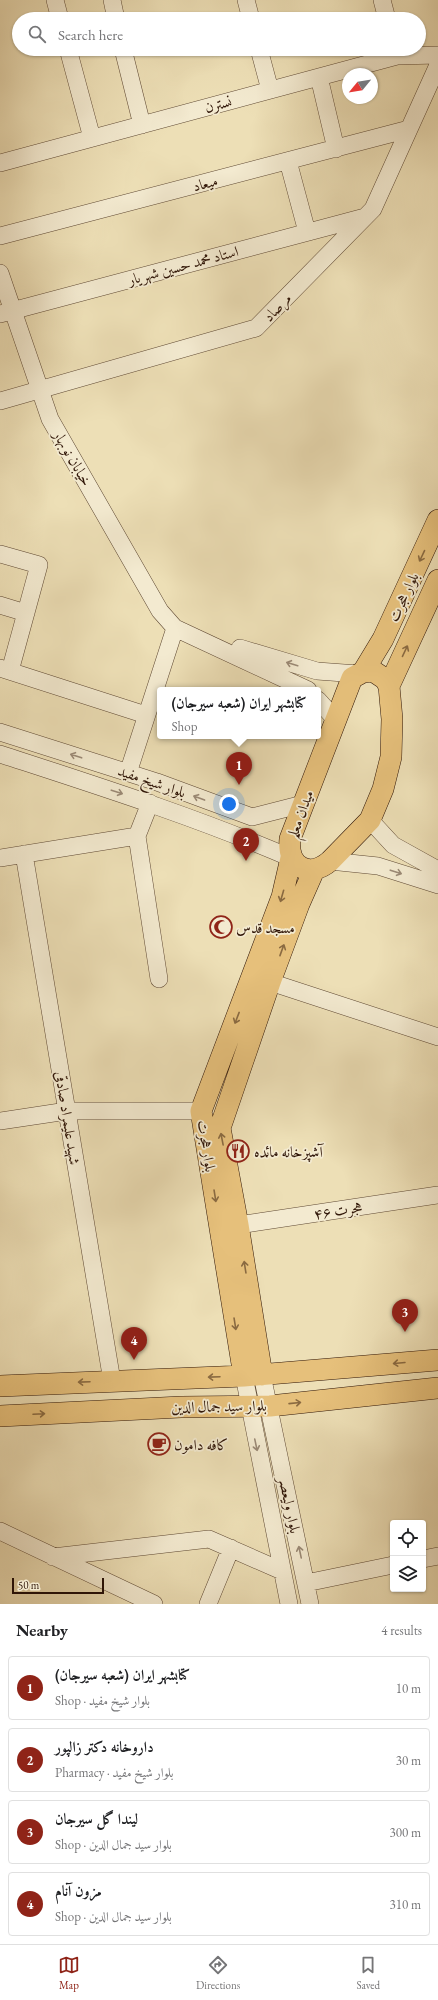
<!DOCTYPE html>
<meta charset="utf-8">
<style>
body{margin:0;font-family:"EB Garamond",Amiri,serif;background:#f6f6f6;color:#202124}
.controls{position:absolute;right:12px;bottom:12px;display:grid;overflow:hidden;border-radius:4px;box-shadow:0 1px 3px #0004}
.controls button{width:36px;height:36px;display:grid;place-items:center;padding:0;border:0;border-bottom:1px solid #e0e0e0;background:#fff;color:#202124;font:20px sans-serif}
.compass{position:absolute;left:342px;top:68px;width:36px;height:36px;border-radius:50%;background:#fff;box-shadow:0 1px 3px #0004;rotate:240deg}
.scale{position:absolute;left:12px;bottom:10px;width:92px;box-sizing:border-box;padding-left:4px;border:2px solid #2f1507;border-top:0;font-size:11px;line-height:14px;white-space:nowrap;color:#2f1507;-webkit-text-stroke:3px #f3ead0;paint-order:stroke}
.you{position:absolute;left:229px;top:804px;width:14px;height:14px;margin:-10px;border:3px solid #fff;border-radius:50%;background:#1a73e8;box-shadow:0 0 0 6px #1a73e833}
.badge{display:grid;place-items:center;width:26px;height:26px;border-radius:50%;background:#8f2418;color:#fff;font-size:13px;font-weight:700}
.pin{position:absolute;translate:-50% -33px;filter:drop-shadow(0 1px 2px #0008)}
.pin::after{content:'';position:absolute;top:21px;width:14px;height:12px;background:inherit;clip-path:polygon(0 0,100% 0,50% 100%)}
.popup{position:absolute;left:157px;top:687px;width:164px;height:52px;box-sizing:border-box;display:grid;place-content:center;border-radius:4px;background:#fff;filter:drop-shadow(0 1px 3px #0005);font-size:13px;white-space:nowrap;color:#757577}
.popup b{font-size:15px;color:#202124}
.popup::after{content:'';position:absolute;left:50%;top:100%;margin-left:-8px;border:8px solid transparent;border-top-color:#fff}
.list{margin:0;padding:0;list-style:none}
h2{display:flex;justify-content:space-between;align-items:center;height:52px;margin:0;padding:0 16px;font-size:17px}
h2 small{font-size:13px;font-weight:400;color:#757577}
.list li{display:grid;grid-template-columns:26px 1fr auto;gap:12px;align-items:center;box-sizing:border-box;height:64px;margin:0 8px 8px;padding:0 8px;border:1px solid #e0e0e0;border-radius:4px}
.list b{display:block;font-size:15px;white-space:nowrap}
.list p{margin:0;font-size:13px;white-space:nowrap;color:#757577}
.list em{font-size:13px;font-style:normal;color:#757577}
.icon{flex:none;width:22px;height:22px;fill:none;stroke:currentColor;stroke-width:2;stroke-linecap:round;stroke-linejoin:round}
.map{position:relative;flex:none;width:438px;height:1604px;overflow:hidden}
.search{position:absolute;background:#fff;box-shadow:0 1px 3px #0004;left:12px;right:12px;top:12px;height:44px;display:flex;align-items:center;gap:10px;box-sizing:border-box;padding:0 14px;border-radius:22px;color:#757577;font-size:15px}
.sheet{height:340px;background:#fff}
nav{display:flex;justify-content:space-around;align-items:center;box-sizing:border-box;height:56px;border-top:1px solid #e0e0e0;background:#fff;font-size:11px;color:#757577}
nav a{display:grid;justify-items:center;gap:2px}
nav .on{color:#8f2418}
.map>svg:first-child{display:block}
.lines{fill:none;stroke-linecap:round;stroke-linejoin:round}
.minor-casing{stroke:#5e4833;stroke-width:18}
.major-casing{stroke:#2f1507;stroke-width:22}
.minor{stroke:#f3ead0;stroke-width:17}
.major{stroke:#e6c07b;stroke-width:21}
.oneway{stroke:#8a6a41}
.oneway2{stroke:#9b8a76}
.labels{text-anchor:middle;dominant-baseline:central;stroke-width:3.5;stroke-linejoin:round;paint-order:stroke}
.street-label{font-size:15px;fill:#2f1507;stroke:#f3ead0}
.poi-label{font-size:15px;fill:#2f1507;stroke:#f3ead0;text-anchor:start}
</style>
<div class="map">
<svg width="438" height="1604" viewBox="0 0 438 1604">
<rect width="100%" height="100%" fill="#eddfb6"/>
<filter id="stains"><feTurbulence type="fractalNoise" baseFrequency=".005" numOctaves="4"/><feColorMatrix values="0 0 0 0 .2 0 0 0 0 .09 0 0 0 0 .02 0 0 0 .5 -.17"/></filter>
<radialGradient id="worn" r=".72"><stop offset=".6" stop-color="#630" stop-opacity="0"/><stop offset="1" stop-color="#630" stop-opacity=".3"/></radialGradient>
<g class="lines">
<g class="minor-casing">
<path id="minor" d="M55 0 60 19
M112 0 116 19
M246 0 251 19
M382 0 387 19
M68 49 92 138
M123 49 142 125
M259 49 270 90
M319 77 336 149
M288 161 307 232
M0 163 397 56 438 55
M0 236 409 129
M0 273 50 419 160 611 175 628 308 690
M0 314 365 217
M0 401 256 328 373 209 438 65
M0 554 39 565 10 671
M0 605 26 613
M240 648 317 671 358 674
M0 668 146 715
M318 700 336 720
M0 732 157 782 252 817 303 804
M0 754C98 786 196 817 291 858
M128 773 175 628
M150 803 137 836 159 979
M370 820 393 845 438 870
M24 854 112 1381
M0 858 137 836
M330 861 378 866 438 885
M270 982 438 1037
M0 1121 67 1111H201
M238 1225 438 1195
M262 1375 310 1604
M244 1376 289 1604
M0 1531 154 1604
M53 1557 209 1539 282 1571
M423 1559 438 1556
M306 1583 393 1565
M208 1604 231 1548"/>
</g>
<g class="major-casing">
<path id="major" d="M373 671 385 679 389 686 392 719 391 757 383 789 370 820 330 861C309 879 287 867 290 839L352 678 363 672Z
M363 672 383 639 438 520
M389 686 438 580
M262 1375 238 1225 220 1128 270 982 299 904 314 870
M244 1376 201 1111 282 897 291 858
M0 1386 244 1376 438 1360
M0 1416 181 1407 270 1406 438 1388"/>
</g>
<use href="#minor" class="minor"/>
<use href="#major" class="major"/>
</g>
<defs><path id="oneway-shaft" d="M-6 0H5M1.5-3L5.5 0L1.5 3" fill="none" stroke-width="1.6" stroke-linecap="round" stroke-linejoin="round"/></defs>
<g class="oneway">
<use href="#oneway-shaft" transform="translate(422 556) rotate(115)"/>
<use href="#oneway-shaft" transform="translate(405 651) rotate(-65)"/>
<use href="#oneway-shaft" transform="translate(282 896) rotate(106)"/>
<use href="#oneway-shaft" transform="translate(282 950) rotate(-70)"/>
<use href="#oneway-shaft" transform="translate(237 1018) rotate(111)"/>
<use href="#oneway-shaft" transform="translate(222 1139) rotate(-101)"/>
<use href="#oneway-shaft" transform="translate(215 1196) rotate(81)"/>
<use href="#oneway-shaft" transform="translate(245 1267) rotate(-99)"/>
<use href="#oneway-shaft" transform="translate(235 1324) rotate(81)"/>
<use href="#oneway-shaft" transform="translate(399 1363) rotate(175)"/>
<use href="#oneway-shaft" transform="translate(214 1377) rotate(178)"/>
<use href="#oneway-shaft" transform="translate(84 1382) rotate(178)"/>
<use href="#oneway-shaft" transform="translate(295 1403) rotate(-6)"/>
<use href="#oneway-shaft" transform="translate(39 1414) rotate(-3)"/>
</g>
<g class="oneway2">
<use href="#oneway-shaft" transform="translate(292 664) rotate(-163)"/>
<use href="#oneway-shaft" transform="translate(76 756) rotate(-162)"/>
<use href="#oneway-shaft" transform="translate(117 792) rotate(18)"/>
<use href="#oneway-shaft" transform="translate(199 798) rotate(-160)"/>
<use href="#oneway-shaft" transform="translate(396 872) rotate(18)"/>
<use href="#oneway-shaft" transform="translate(256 1445) rotate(78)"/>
<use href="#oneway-shaft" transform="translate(300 1552) rotate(-102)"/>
</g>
<defs>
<g id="mosque-ring" transform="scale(1.15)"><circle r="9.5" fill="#f3ead0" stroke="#8f2418" stroke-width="1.5"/><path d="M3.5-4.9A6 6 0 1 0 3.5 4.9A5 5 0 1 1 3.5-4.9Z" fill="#8f2418"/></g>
<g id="restaurant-ring" transform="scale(1.15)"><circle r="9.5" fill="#f3ead0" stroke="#8f2418" stroke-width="1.5"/><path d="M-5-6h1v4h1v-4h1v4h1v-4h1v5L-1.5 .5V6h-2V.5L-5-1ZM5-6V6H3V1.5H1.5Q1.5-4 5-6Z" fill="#8f2418"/></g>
<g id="cafe-ring" transform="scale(1.15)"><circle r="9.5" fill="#f3ead0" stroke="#8f2418" stroke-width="1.5"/><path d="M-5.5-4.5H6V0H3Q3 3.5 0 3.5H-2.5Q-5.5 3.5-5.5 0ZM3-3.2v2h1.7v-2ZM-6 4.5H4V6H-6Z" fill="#8f2418"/></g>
</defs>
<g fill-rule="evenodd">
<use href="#mosque-ring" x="221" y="927"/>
<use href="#restaurant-ring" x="238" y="1151"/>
<use href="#cafe-ring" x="159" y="1444"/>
</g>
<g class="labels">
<g class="street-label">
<text transform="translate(218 104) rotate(-15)">نسترن</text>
<text transform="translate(205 183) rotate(-15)">میعاد</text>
<text transform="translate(183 265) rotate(-15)">استاد محمد حسین شهریار</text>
<text transform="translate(277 307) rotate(-46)">مرصاد</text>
<text transform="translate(73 458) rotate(60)">خیابان نوبهار</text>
<text transform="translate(403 597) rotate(-65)">بلوار هجرت</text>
<text transform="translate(152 781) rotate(19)">بلوار شیخ مفید</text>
<text transform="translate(300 814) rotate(-70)">میدان معلم</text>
<text transform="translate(68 1118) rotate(81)">شهید علیمراد صادقی</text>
<text transform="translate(207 1146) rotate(81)">بلوار هجرت</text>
<text transform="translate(338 1210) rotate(-9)">هجرت ۴۶</text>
<text transform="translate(219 1406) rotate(-1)">بلوار سید جمال الدین</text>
<text transform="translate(290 1505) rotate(78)">بلوار ولیعصر</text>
</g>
<g class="poi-label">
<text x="236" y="927">مسجد قدس</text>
<text x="254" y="1151">آشپزخانه مائده</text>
<text x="174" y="1444">کافه دامون</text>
</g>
</g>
<rect width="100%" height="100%" filter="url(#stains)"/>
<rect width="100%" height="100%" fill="url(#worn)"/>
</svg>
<div class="controls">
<button><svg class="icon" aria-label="locate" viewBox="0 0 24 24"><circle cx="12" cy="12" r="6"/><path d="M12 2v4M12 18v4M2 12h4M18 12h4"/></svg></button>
<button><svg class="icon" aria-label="layers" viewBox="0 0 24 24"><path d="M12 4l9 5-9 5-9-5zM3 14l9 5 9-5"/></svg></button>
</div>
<svg class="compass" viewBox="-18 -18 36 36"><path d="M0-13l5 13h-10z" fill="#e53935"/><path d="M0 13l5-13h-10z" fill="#757577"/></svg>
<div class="scale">50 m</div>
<div class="you"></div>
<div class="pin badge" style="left:239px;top:785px">1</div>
<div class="popup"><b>کتابشهر ایران (شعبه سیرجان)</b>Shop</div>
<div class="pin badge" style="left:246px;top:861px">2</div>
<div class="pin badge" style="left:405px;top:1332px">3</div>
<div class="pin badge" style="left:134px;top:1360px">4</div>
<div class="search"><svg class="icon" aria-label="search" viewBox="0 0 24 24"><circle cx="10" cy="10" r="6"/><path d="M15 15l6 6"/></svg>Search here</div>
</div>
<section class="sheet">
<h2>Nearby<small>4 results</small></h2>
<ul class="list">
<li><span class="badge">1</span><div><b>کتابشهر ایران (شعبه سیرجان)</b><p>Shop · بلوار شیخ مفید</p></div><em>10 m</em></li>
<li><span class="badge">2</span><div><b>داروخانه دکتر زالپور</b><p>Pharmacy · بلوار شیخ مفید</p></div><em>30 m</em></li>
<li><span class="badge">3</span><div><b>لیندا گل سیرجان</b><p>Shop · بلوار سید جمال الدین</p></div><em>300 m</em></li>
<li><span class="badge">4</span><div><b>مزون آنام</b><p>Shop · بلوار سید جمال الدین</p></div><em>310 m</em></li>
</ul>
</section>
<nav>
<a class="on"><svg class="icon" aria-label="map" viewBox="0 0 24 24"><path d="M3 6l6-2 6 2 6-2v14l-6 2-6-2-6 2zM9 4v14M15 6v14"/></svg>Map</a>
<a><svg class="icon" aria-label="directions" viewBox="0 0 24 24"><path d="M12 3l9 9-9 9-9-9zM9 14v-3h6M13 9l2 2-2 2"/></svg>Directions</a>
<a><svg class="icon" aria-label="saved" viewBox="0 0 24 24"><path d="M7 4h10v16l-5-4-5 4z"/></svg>Saved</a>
</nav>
